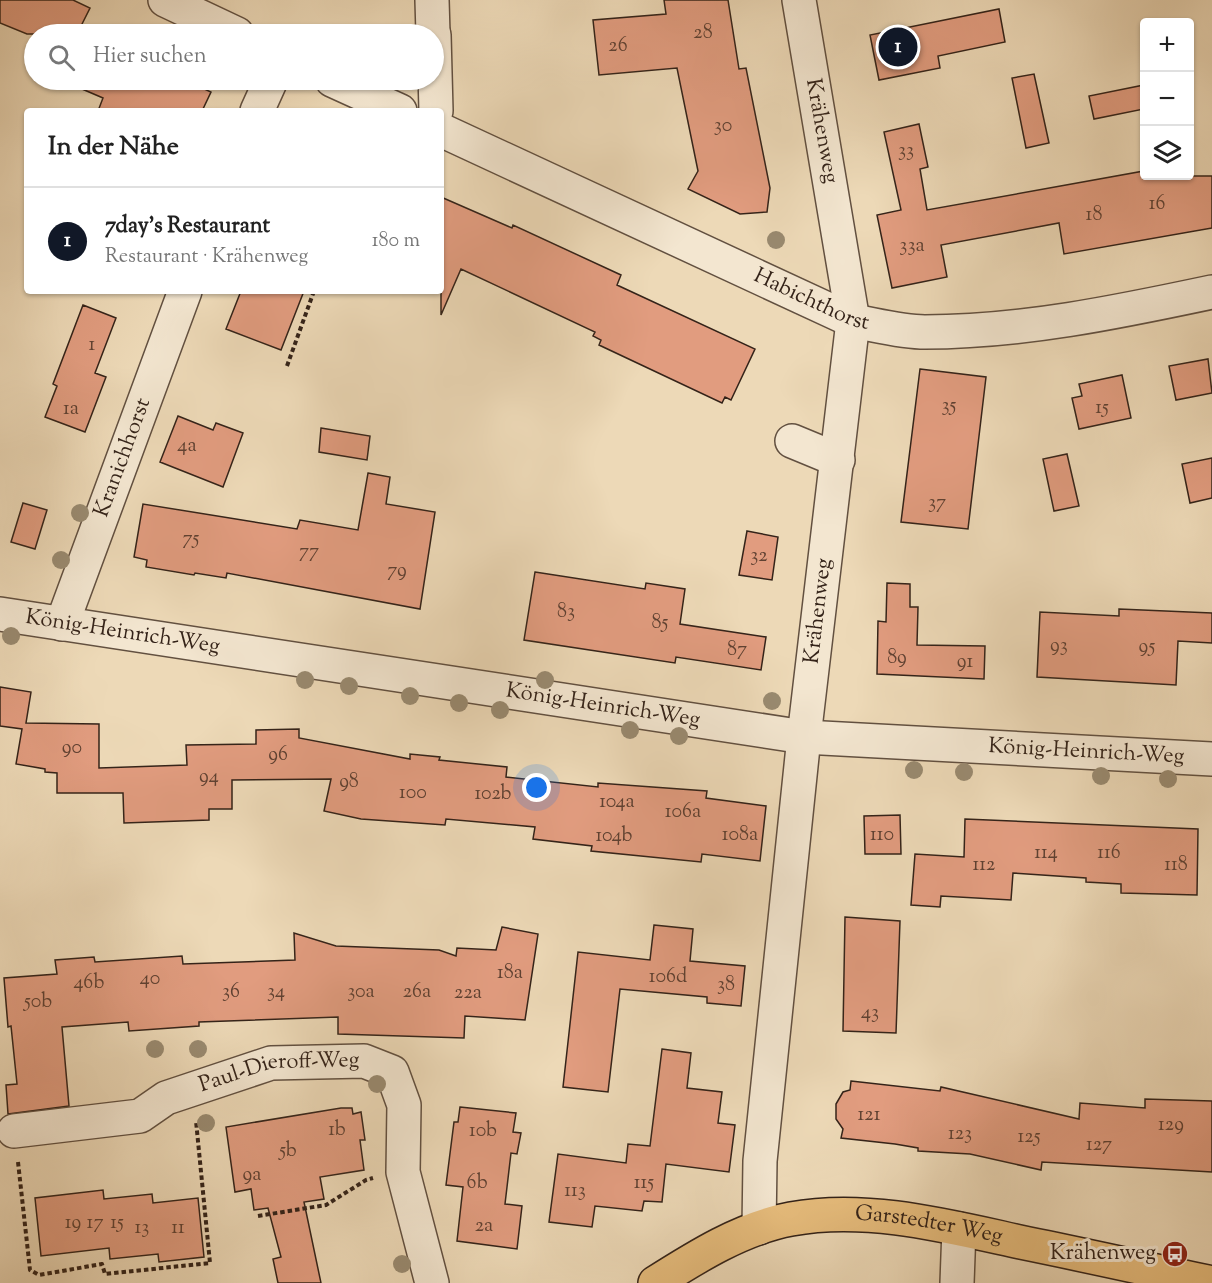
<!DOCTYPE html>
<html lang="de">
<meta charset="utf-8">
<style>
body{margin:0;font-family:"Sorts Mill Goudy",serif;background:#f2f2f2;color:#222}
.controls{position:absolute;right:18px;top:18px;display:grid;overflow:hidden;border-radius:6px;box-shadow:0 2px 4px #0004}
.controls button{width:54px;height:54px;display:grid;place-items:center;padding:0;border:0;border-bottom:2px solid #e0e0e0;background:#fff;color:#222;font:30px sans-serif}
.you{position:absolute;left:537px;top:788px;width:21px;height:21px;margin:-15px;border:4px solid #fff;border-radius:50%;background:#1a73e8;box-shadow:0 0 0 9px #1a73e833}
.badge{display:grid;place-items:center;width:39px;height:39px;border-radius:50%;background:#111827;color:#fff;font-size:20px;font-weight:700}
.pin{position:absolute;translate:-50% -50%;border:3px solid #fff;box-shadow:0 2px 6px #0006}
.list{margin:0;padding:0;list-style:none}
h2{display:flex;justify-content:space-between;align-items:center;height:78px;margin:0;padding:0 24px;font-size:26px}
h2 small{font-size:20px;font-weight:400;color:#767676}
.list li{display:grid;grid-template-columns:39px 1fr auto;gap:18px;align-items:center;box-sizing:border-box;height:108px;padding:0 24px;border-top:2px solid #e0e0e0}
.list b{display:block;font-size:22px;white-space:nowrap}
.list p{margin:0;font-size:20px;white-space:nowrap;color:#767676}
.list em{font-size:20px;font-style:normal;color:#767676}
.icon{flex:none;width:33px;height:33px;fill:none;stroke:currentColor;stroke-width:2;stroke-linecap:round;stroke-linejoin:round}
.map{position:relative;flex:none;width:1212px;height:1283px;overflow:hidden}
.search{position:absolute;background:#fff;box-shadow:0 2px 4px #0004;left:24px;top:24px;width:420px;height:66px;display:flex;align-items:center;gap:15px;box-sizing:border-box;padding:0 21px;border-radius:33px;color:#767676;font-size:22px}
.panel{position:absolute;background:#fff;box-shadow:0 2px 4px #0004;left:24px;top:108px;width:420px;height:186px;border-radius:6px}
.map>svg:first-child{display:block}
.building{fill:#e19c7f;stroke:#342319;stroke-width:1.5}
.lines{fill:none;stroke-linecap:round;stroke-linejoin:round}
.minor-casing{stroke:#625040;stroke-width:36}
.major-casing{stroke:#342319;stroke-width:36}
.path{stroke:#342319;stroke-width:4;stroke-dasharray:4.5 3;stroke-linecap:butt}
.minor{stroke:#f3e6d0;stroke-width:33}
.major{stroke:#e6bc7c;stroke-width:33}
.tree{fill:#998a70}
.labels{text-anchor:middle;dominant-baseline:central;stroke-width:6;stroke-linejoin:round;paint-order:stroke}
.number-label{font-size:20px;fill:#5f4132}
.street-label{font-size:22px;fill:#342319;stroke:#f3e6d0}
.poi-label{font-size:22px;fill:#342319;stroke:#f3e6d0;text-anchor:end}
</style>
<div class="map">
<svg width="1212" height="1283" viewBox="0 0 1212 1283">
<rect width="100%" height="100%" fill="#edd9b7"/>
<filter id="stains"><feTurbulence type="fractalNoise" baseFrequency=".00333" numOctaves="4"/><feColorMatrix values="0 0 0 0 .2 0 0 0 0 .09 0 0 0 0 .02 0 0 0 .5 -.17"/></filter>
<radialGradient id="worn" r=".72"><stop offset=".6" stop-color="#630" stop-opacity="0"/><stop offset="1" stop-color="#630" stop-opacity=".3"/></radialGradient>
<path class="building" d="M0 0H73L90 8 77 34H27L0 23Z
M664 0H728L739 69 746 68 770 188 767 212 740 214 688 189 698 171 677 68 599 75 593 20 666 14Z
M999 9 1005 42 938 56 940 68 879 80 870 35Z
M1034 74 1049 143 1026 148 1012 78Z
M61 80H185L211 92 202 111H98L103 98Z
M1144 85V109L1094 119 1089 96Z
M919 124 928 167 920 169 927 210 1144 171V176H1212V228L1064 254 1059 223 941 245 947 277 892 288 877 215 901 210 884 132Z
M441 197 512 228 513 225 621 275 617 285 755 349 731 400 725 397 722 403 599 345 601 340 593 336 595 332 461 269 441 315Z
M241 291H304L281 350 226 329Z
M83 305 116 318 95 373 106 377 85 432 45 417 57 386 53 384Z
M1208 359 1212 393 1176 400 1169 366Z
M920 369 986 377 968 529 901 522Z
M1122 375 1131 418 1079 429 1072 398 1082 396 1079 384Z
M178 416 213 430 216 423 243 433 223 487 160 462Z
M321 428 370 436 367 460 319 452Z
M1067 454 1079 506 1054 511 1043 459Z
M1212 458V498L1190 503 1182 464Z
M368 473 390 477 386 504 435 512 420 609 227 573 226 578 195 573 194 575 146 567 147 560 134 557 143 504 297 529 300 520 358 530Z
M23 503 47 510 35 549 11 542Z
M747 531 778 537 772 580 739 575Z
M535 572 645 589 646 583 685 589 680 624 766 637 761 670 676 657 675 663 524 640Z
M887 583 910 584V607H918L917 645 985 646 984 679 877 674 878 621 886 622Z
M1119 609 1212 613V643L1178 641 1176 685 1037 677 1040 612 1119 616Z
M0 687 31 692 26 723 99 724V768L187 765 186 745 256 744V730L299 729V738L410 759V754L440 757 439 760 507 767 506 777 598 787V783L707 791 706 798 766 806 760 861 702 854 701 862 591 851 592 846 533 839 535 827 446 819 445 825 361 819 324 811 331 779 232 780V809H209V820L124 823 123 793H57V773L45 772V769L16 764 22 729 0 726Z
M900 815 901 854H865L864 816Z
M965 819 1198 829 1197 895 1121 893V884L1086 882V878L1013 873 1011 900 941 896 940 907 911 905 915 854 964 857Z
M845 917 900 921 896 1033 843 1031Z
M654 925 693 929 690 961 745 966 741 1006 707 1003V997L620 989 608 1092 563 1087 578 952 650 960Z
M502 927 538 934 525 1020 465 1016 464 1038 338 1034V1017L199 1022V1026L129 1031 128 1022 62 1027 69 1106 8 1114 6 1085 17 1084 11 1026 8 1027 4 978 57 974 55 960 94 957 95 962 182 956 183 964 295 960 294 933 336 946 439 950 456 956 457 948 496 950Z
M662 1049 691 1053 687 1088 722 1092 718 1123 735 1125 729 1172 666 1164 662 1202 644 1201 642 1211 595 1206 592 1227 549 1222 558 1154 626 1163 628 1144 650 1146Z
M851 1081 940 1091 941 1087 1079 1119 1080 1103 1145 1108V1099L1212 1101V1172L1042 1162 1041 1170 970 1154 918 1151V1148L895 1144 841 1138 843 1129 836 1119V1104L843 1092 850 1090Z
M460 1107 516 1113 513 1132 521 1133 517 1154 511 1153 505 1204 522 1206 517 1249 457 1241 463 1187 446 1185 454 1122H458Z
M341 1108H352L353 1114 361 1112 365 1140H360L364 1170 320 1177 324 1199 304 1202 321 1283H278L273 1259 281 1257 268 1208 254 1210 251 1189 235 1192 226 1127Z
M103 1190 104 1199 152 1194 153 1203 198 1198 204 1257 159 1262 158 1254 110 1259 109 1248 41 1256 35 1198Z"/>
<g class="lines">
<g class="minor-casing">
<g id="minor">
<path d="M165 0 237 34"/>
<path d="M432 0 433 34"/>
<path d="M434 35 436 111"/>
<path d="M332 80 400 111"/>
<path d="M257 111 271 80"/>
<path id="s1" d="M441 130 853 321C876 325 902 332 925 332 1021 332 1118 312 1212 292"/>
<path d="M792 441 838 460"/>
<path id="s2" d="M0 614 804 737 1212 759"/>
<path id="s3" d="M62 624 185 291"/>
<path id="s4" d="M14 1131 140 1116 166 1098 271 1063 364 1061 392 1072 404 1105 403 1172 432 1283"/>
<path id="s5" d="M759 1228 760 1161 804 737 853 321 799 0"/>
<path d="M957 1283 959 1229"/>
</g>
</g>
<g class="major-casing">
<g id="major">
<path id="s6" d="M655 1283C696 1257 742 1228 791 1219 866 1205 947 1226 1020 1242 1084 1255 1148 1269 1212 1283"/>
</g>
</g>
<path class="path" d="M287 366 314 291
M18 1162 30 1270 39 1275 102 1264 105 1274 210 1263 196 1121
M258 1216 326 1205 366 1180 373 1178"/>
<use href="#minor" class="minor"/>
<use href="#major" class="major"/>
</g>
<g class="tree">
<circle cx="776" cy="240" r="9"/>
<circle cx="80" cy="513" r="9"/>
<circle cx="61" cy="560" r="9"/>
<circle cx="11" cy="636" r="9"/>
<circle cx="305" cy="680" r="9"/>
<circle cx="545" cy="680" r="9"/>
<circle cx="349" cy="686" r="9"/>
<circle cx="410" cy="696" r="9"/>
<circle cx="772" cy="701" r="9"/>
<circle cx="459" cy="703" r="9"/>
<circle cx="500" cy="710" r="9"/>
<circle cx="630" cy="730" r="9"/>
<circle cx="679" cy="736" r="9"/>
<circle cx="914" cy="770" r="9"/>
<circle cx="964" cy="772" r="9"/>
<circle cx="1101" cy="776" r="9"/>
<circle cx="1168" cy="779" r="9"/>
<circle cx="155" cy="1049" r="9"/>
<circle cx="198" cy="1049" r="9"/>
<circle cx="377" cy="1084" r="9"/>
<circle cx="206" cy="1123" r="9"/>
<circle cx="402" cy="1264" r="9"/>
</g>
<defs>
<g id="bus-disc" transform="scale(1.35)"><circle r="9.5" fill="#8f2418" stroke="#f3e6d0"/><path d="M-5-6H5V4H4V6H2V4H-2V6H-4V4H-5ZM-3.5-4V0h7V-4ZM-3.5 1.2v1.5H-2V1.2ZM2 1.2v1.5H3.5V1.2Z" fill="#fff"/></g>
</defs>
<g fill-rule="evenodd">
<use href="#bus-disc" x="1175" y="1254"/>
</g>
<g class="labels">
<g class="number-label">
<text x="703" y="33">28</text>
<text x="618" y="46">26</text>
<text x="723" y="126">30</text>
<text x="906" y="151">33</text>
<text x="1157" y="204">16</text>
<text x="1094" y="215">18</text>
<text x="912" y="246">33a</text>
<text x="92" y="345">1</text>
<text x="949" y="406">35</text>
<text x="1102" y="408">15</text>
<text x="71" y="409">1a</text>
<text x="187" y="446">4a</text>
<text x="937" y="503">37</text>
<text x="191" y="539">75</text>
<text x="309" y="552">77</text>
<text x="759" y="556">32</text>
<text x="397" y="571">79</text>
<text x="566" y="612">83</text>
<text x="660" y="623">85</text>
<text x="1059" y="646">93</text>
<text x="1147" y="647">95</text>
<text x="737" y="650">87</text>
<text x="897" y="658">89</text>
<text x="965" y="662">91</text>
<text x="72" y="748">90</text>
<text x="278" y="755">96</text>
<text x="209" y="777">94</text>
<text x="349" y="782">98</text>
<text x="413" y="793">100</text>
<text x="493" y="794">102b</text>
<text x="617" y="802">104a</text>
<text x="683" y="812">106a</text>
<text x="740" y="835">108a</text>
<text x="882" y="835">110</text>
<text x="614" y="836">104b</text>
<text x="1046" y="853">114</text>
<text x="1109" y="853">116</text>
<text x="984" y="865">112</text>
<text x="1176" y="865">118</text>
<text x="510" y="973">18a</text>
<text x="668" y="977">106d</text>
<text x="150" y="979">40</text>
<text x="89" y="983">46b</text>
<text x="726" y="985">38</text>
<text x="231" y="992">36</text>
<text x="276" y="992">34</text>
<text x="361" y="992">30a</text>
<text x="417" y="992">26a</text>
<text x="468" y="993">22a</text>
<text x="38" y="1002">50b</text>
<text x="870" y="1013">43</text>
<text x="869" y="1115">121</text>
<text x="1171" y="1125">129</text>
<text x="337" y="1130">1b</text>
<text x="483" y="1131">10b</text>
<text x="960" y="1134">123</text>
<text x="1029" y="1137">125</text>
<text x="1099" y="1145">127</text>
<text x="288" y="1151">5b</text>
<text x="252" y="1175">9a</text>
<text x="477" y="1183">6b</text>
<text x="644" y="1183">115</text>
<text x="575" y="1191">113</text>
<text x="73" y="1223">19</text>
<text x="95" y="1223">17</text>
<text x="117" y="1223">15</text>
<text x="484" y="1226">2a</text>
<text x="142" y="1228">13</text>
<text x="178" y="1228">11</text>
</g>
<g class="street-label">
<text transform="translate(821 131) rotate(80)">Krähenweg</text>
<text stroke="none"><textPath href="#s1" startOffset="408">Habichthorst</textPath></text>
<text stroke="none"><textPath href="#s3" startOffset="177">Kranichhorst</textPath></text>
<text stroke="none"><textPath href="#s5" startOffset="620">Krähenweg</textPath></text>
<text stroke="none"><textPath href="#s2" startOffset="124">König-Heinrich-Weg</textPath></text>
<text stroke="none"><textPath href="#s2" startOffset="610">König-Heinrich-Weg</textPath></text>
<text stroke="none"><textPath href="#s2" startOffset="1096">König-Heinrich-Weg</textPath></text>
<text stroke="none"><textPath href="#s4" startOffset="276">Paul-Dieroff-Weg</textPath></text>
<text stroke="none"><textPath href="#s6" startOffset="290">Garstedter Weg</textPath></text>
</g>
<g class="poi-label">
<text x="1156" y="1254">Krähenweg</text>
</g>
</g>
<rect width="100%" height="100%" filter="url(#stains)"/>
<rect width="100%" height="100%" fill="url(#worn)"/>
</svg>
<div class="controls">
<button>+</button>
<button>−</button>
<button><svg class="icon" aria-label="layers" viewBox="0 0 24 24"><path d="M12 4l9 5-9 5-9-5zM3 14l9 5 9-5"/></svg></button>
</div>
<div class="you"></div>
<div class="pin badge" style="left:898px;top:47px">1</div>
<div class="search"><svg class="icon" aria-label="search" viewBox="0 0 24 24"><circle cx="10" cy="10" r="6"/><path d="M15 15l6 6"/></svg>Hier suchen</div>
<section class="panel">
<h2>In der Nähe<small></small></h2>
<ul class="list">
<li><span class="badge">1</span><div><b>7day's Restaurant</b><p>Restaurant · Krähenweg</p></div><em>180 m</em></li>
</ul>
</section>
</div>
